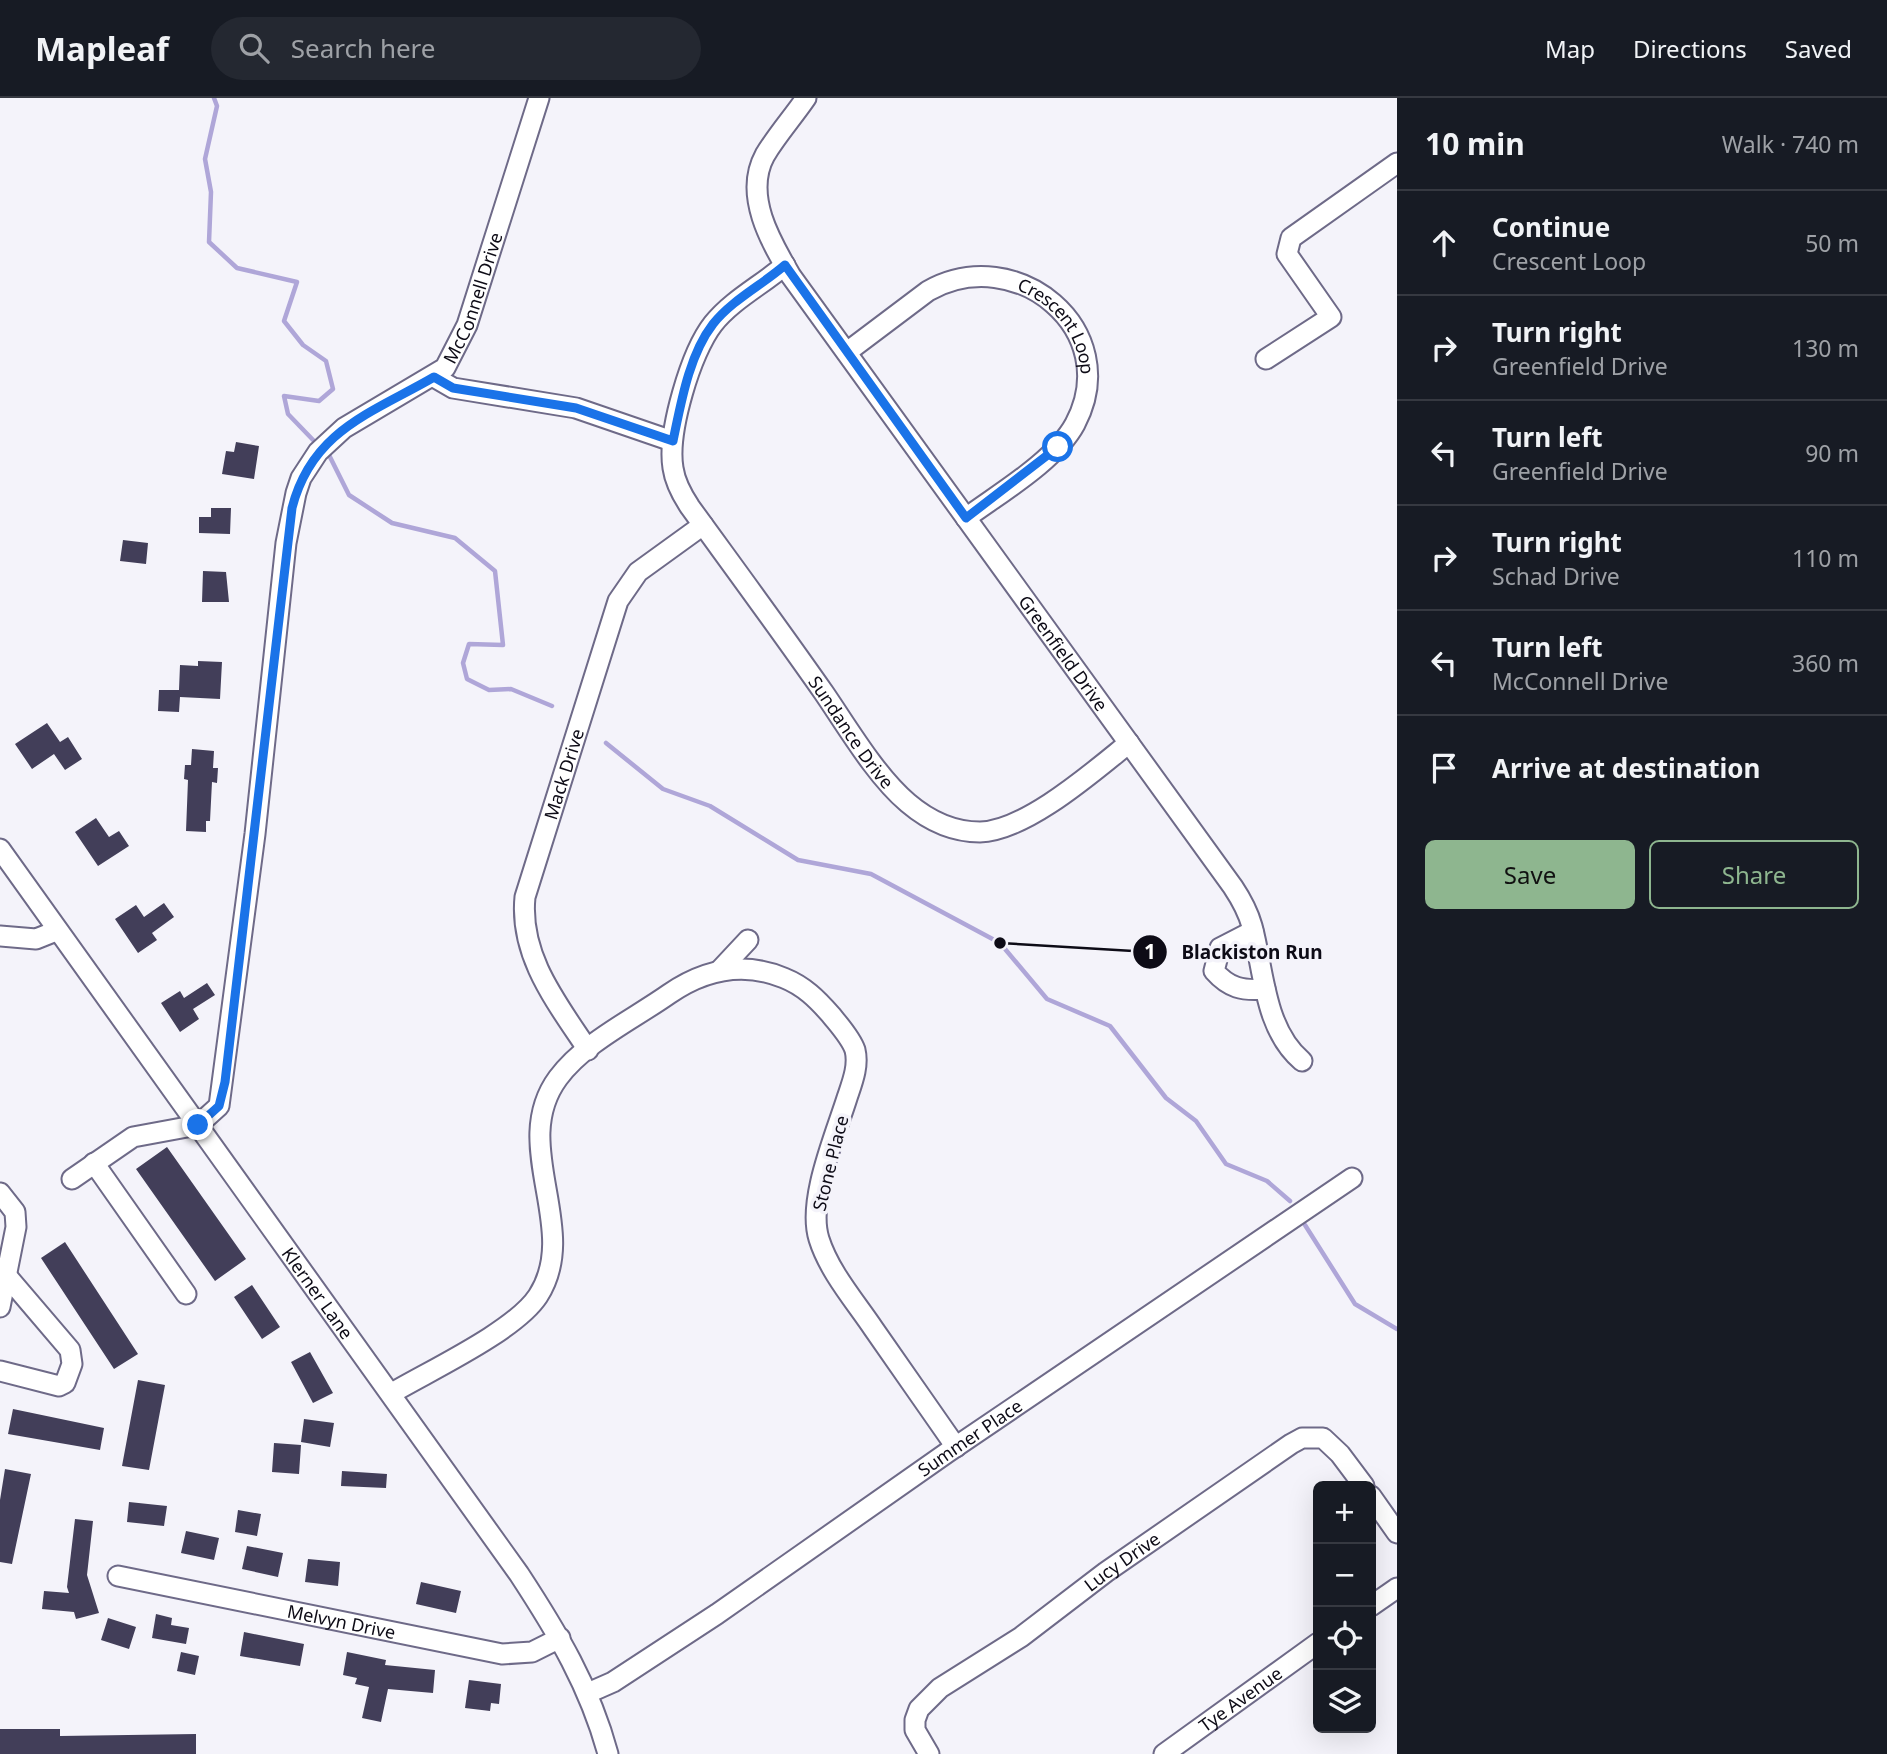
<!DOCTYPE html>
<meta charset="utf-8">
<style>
body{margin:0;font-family:"Noto Sans",sans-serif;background:#242831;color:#f1f3f6}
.controls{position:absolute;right:21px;bottom:21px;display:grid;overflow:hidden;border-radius:10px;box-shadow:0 7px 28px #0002}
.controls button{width:63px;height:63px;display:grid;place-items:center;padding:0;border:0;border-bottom:2px solid #363941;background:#171b24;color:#f1f3f6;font:35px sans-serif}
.stop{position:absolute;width:21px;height:21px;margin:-16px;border:5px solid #1a73e8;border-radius:50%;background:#fff}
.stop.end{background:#1a73e8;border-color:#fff;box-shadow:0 2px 7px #0008}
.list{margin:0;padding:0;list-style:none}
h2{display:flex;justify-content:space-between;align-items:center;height:91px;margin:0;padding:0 28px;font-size:30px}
h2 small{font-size:23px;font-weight:400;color:#9ea1a6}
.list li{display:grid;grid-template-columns:46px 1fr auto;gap:21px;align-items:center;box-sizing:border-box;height:105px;padding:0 28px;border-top:2px solid #363941}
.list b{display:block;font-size:26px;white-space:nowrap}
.list p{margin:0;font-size:23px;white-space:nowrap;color:#9ea1a6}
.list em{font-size:23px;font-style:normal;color:#9ea1a6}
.actions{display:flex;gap:14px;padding:21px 28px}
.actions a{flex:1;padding:16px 0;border:2px solid #8eb68f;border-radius:10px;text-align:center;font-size:24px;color:#8eb68f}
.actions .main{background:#8eb68f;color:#111}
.icon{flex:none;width:38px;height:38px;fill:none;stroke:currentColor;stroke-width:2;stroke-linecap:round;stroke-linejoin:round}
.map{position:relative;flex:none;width:1397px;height:1656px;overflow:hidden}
header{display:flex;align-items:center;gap:42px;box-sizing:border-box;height:98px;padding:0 35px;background:#171b24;border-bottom:2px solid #363941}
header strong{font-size:33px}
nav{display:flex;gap:38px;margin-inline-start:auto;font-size:24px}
.search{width:490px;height:63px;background:#242831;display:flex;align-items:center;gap:18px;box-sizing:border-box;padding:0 24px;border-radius:38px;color:#9ea1a6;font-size:26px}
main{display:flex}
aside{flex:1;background:#171b24}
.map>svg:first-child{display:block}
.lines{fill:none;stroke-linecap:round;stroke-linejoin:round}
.stream{stroke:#afa6d8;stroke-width:4.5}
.building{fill:#423e59}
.minor-casing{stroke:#6e6a88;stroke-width:23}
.minor{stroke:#fff;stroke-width:19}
.route{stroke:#1a73e8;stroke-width:9}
.labels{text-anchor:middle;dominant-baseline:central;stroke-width:7;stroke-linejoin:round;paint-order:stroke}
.street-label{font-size:18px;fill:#0d0b16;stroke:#f4f3fa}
.leader{fill:none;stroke:#0d0b16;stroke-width:2.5}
.callout-dot{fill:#0d0b16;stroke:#f4f3fa;stroke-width:2.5}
.mark-label{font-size:21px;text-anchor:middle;font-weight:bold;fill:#fff}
.callout-label{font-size:19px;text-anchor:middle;font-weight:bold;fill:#0d0b16;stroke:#f4f3fa;stroke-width:7;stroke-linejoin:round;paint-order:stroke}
</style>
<header>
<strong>Mapleaf</strong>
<div class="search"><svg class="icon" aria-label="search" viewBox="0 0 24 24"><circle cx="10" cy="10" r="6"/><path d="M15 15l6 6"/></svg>Search here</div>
<nav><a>Map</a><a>Directions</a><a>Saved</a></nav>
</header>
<main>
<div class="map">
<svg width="1397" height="1656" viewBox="0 0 1397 1656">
<rect width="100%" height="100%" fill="#f4f3fa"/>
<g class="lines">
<path class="stream" d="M214 0 217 8 205 61 211 94 209 144 237 170 297 184 284 223 303 247 326 263 333 291 319 303 284 298 288 316 315 344
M329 357 349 397 392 425 455 440 495 473 503 547 469 546 463 565 467 581 489 592 511 591 552 608
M606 645 663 691 710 708 798 762 871 776 1000 845 1047 901 1110 928 1166 1000 1196 1023 1226 1066 1267 1083 1290 1103
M1305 1127 1355 1206 1397 1231"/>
</g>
<path class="building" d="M236 344 259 348 254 381 222 376 226 353 234 354Z
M211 410H231L230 436 199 435V419H211Z
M123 442 148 445 146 466 120 463Z
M203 473 226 474 229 504H202Z
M198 563 222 564 220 601 180 599 179 614 158 613 159 592H179L180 567 198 568Z
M47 625 60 644 68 639 82 661 65 672 54 656 32 671 15 646Z
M192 651 214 653 213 670H218L217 685 212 684 210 723H206V734L186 733 188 682 184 681 185 667H191Z
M96 720 109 739 119 733 129 748 98 768 75 734Z
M164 805 174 819 152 835 157 842 138 855 115 821 136 807 144 819Z
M207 885 215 897 193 911 199 921 180 934 161 905 180 893 184 900Z
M167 1049 246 1161 215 1183 136 1071Z
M65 1144 138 1256 114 1271 41 1160Z
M252 1187 280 1229 262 1241 234 1199Z
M310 1254 333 1295 313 1305 291 1264Z
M138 1282 165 1287 149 1372 122 1368Z
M13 1311 104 1330 100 1352 8 1336Z
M304 1321 334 1325 330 1349 301 1344Z
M274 1345 301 1347 299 1376 272 1374Z
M5 1371 31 1376 12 1466 0 1464V1402Z
M342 1373 387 1376 386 1390 341 1388Z
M129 1404 167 1408 164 1428 127 1424Z
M238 1412 261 1416 257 1438 235 1434Z
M75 1421 93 1423 87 1477 99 1515 76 1521 74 1514 42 1511 44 1493 69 1495 67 1489Z
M186 1433 219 1440 214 1462 181 1455Z
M247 1448 283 1455 278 1479 242 1471Z
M308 1461 340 1464 338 1488 305 1484Z
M421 1484 461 1493 456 1515 416 1506Z
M156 1516 172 1520 171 1527 189 1530 186 1546 152 1540Z
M108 1520 136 1529 129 1551 101 1542Z
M244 1534 304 1546 300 1568 240 1558Z
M181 1554 199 1558 195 1577 177 1573Z
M347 1554 386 1562 385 1567 435 1572 433 1595 388 1591 381 1624 362 1620 369 1589 355 1586 357 1580 343 1577Z
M469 1582 501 1586 499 1606 491 1605 490 1613 465 1610Z
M0 1631H60V1638L196 1636V1656H0Z"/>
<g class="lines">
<g class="minor-casing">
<g id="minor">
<path id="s1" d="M806 0C793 19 777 37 765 57 743 97 771 144 791 178L1233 789C1241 801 1248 814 1252 828 1264 872 1264 931 1302 963"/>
<path id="s2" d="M785 167C762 187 732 202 713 226 691 254 667 334 673 370 675 384 682 397 690 409 735 471 780 532 824 595 848 630 876 678 908 705 928 722 953 734 980 734 1026 733 1094 673 1129 645"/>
<path id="s3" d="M847 254 928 193C1016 143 1125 232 1075 326 1055 363 1000 395 966 420"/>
<path d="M1266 261 1331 219 1287 156 1291 140 1397 65"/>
<path d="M434 279 453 290 576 310 672 343"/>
<path id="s4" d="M0 751 519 1476C557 1534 590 1589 608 1656"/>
<path d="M1253 833 1220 850 1214 873C1229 890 1242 893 1265 891"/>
<path d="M0 838 36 841 56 833"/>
<path d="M719 873 748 842"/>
<path id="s5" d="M588 952C557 905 519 858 525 799L618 503 638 474 703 427"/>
<path d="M94 1065 186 1196"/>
<path id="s6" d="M72 1081 133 1039 198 1027 219 1008 255 736 286 445 296 395 301 380 318 354 344 330 445 270 467 227 539 0"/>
<path d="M0 1095 15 1114 16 1129 0 1209"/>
<path d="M0 1273 59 1288 65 1285 72 1266 70 1252 6 1177"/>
<path d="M392 1295C431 1272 515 1233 538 1198 582 1130 508 1048 558 980 585 944 632 922 669 896 704 872 743 863 784 880 804 888 817 901 831 917 839 927 851 940 855 952 859 968 852 985 847 1000 835 1038 807 1103 819 1141 829 1173 854 1202 873 1230 901 1270 928 1309 956 1349"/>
<path d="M1371 1398 1397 1435"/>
<path id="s7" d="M118 1478 502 1556 532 1554 560 1540"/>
<path d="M1371 1508 1397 1490"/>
<path id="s8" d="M588 1595 613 1584 717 1516 948 1354 1352 1080"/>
<path id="s9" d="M929 1656 915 1632V1622L919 1611 940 1590 1021 1539 1106 1474 1291 1346 1302 1340H1323L1340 1356 1364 1388"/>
<path id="s10" d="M1164 1656 1318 1545"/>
</g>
</g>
<use href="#minor" class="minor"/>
</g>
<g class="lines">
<path class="route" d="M198 1027 219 1008 225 984 292 410C312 332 372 315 434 279L453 290 576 310 673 343C681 305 689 257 713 226 732 202 762 187 785 167L966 420 1058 349"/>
</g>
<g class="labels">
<g class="street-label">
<text stroke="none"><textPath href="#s6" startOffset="1062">McConnell Drive</textPath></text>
<text stroke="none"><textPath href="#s3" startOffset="256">Crescent Loop</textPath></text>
<text stroke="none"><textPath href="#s1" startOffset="665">Greenfield Drive</textPath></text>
<text stroke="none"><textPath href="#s2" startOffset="565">Sundance Drive</textPath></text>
<text stroke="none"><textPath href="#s5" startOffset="298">Mack Drive</textPath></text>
<text transform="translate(830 1065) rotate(-76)">Stone Place</text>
<text stroke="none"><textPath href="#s4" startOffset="546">Klerner Lane</textPath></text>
<text stroke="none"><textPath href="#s8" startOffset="460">Summer Place</textPath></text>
<text stroke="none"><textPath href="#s9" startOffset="301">Lucy Drive</textPath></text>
<text stroke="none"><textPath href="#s7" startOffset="228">Melvyn Drive</textPath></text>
<text stroke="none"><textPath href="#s10" startOffset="94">Tye Avenue</textPath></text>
</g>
</g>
<path class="leader" d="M1000 845L1150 854"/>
<g class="callout-dot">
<circle cx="1000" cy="845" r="7"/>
<circle cx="1150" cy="854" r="18"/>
</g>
<g class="mark-label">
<text x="1150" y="861">1</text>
</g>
<g class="callout-label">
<text x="1252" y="861">Blackiston Run</text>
</g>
</svg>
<div class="controls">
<button>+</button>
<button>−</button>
<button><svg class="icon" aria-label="locate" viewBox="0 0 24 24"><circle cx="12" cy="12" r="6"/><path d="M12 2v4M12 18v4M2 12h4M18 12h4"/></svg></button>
<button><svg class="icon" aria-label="layers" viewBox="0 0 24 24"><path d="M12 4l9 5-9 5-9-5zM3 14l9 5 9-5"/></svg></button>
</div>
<div class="stop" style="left:1058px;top:349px"></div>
<div class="stop end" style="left:198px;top:1027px"></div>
</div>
<aside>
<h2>10 min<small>Walk · 740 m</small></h2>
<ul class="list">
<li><svg class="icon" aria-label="ahead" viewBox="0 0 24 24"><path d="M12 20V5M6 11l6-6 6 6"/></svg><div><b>Continue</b><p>Crescent Loop</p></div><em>50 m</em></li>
<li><svg class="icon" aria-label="right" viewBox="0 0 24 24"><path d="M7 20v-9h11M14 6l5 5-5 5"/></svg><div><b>Turn right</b><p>Greenfield Drive</p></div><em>130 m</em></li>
<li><svg class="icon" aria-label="left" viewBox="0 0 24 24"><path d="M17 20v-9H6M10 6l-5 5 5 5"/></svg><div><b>Turn left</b><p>Greenfield Drive</p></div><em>90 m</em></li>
<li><svg class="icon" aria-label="right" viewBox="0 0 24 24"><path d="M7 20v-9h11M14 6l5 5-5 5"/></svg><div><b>Turn right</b><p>Schad Drive</p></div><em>110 m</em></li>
<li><svg class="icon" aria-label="left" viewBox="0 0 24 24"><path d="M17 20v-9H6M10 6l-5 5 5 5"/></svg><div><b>Turn left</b><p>McConnell Drive</p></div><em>360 m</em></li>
<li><svg class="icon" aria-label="arrive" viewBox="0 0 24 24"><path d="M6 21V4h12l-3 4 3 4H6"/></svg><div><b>Arrive at destination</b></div></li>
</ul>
<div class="actions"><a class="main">Save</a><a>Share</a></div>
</aside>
</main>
